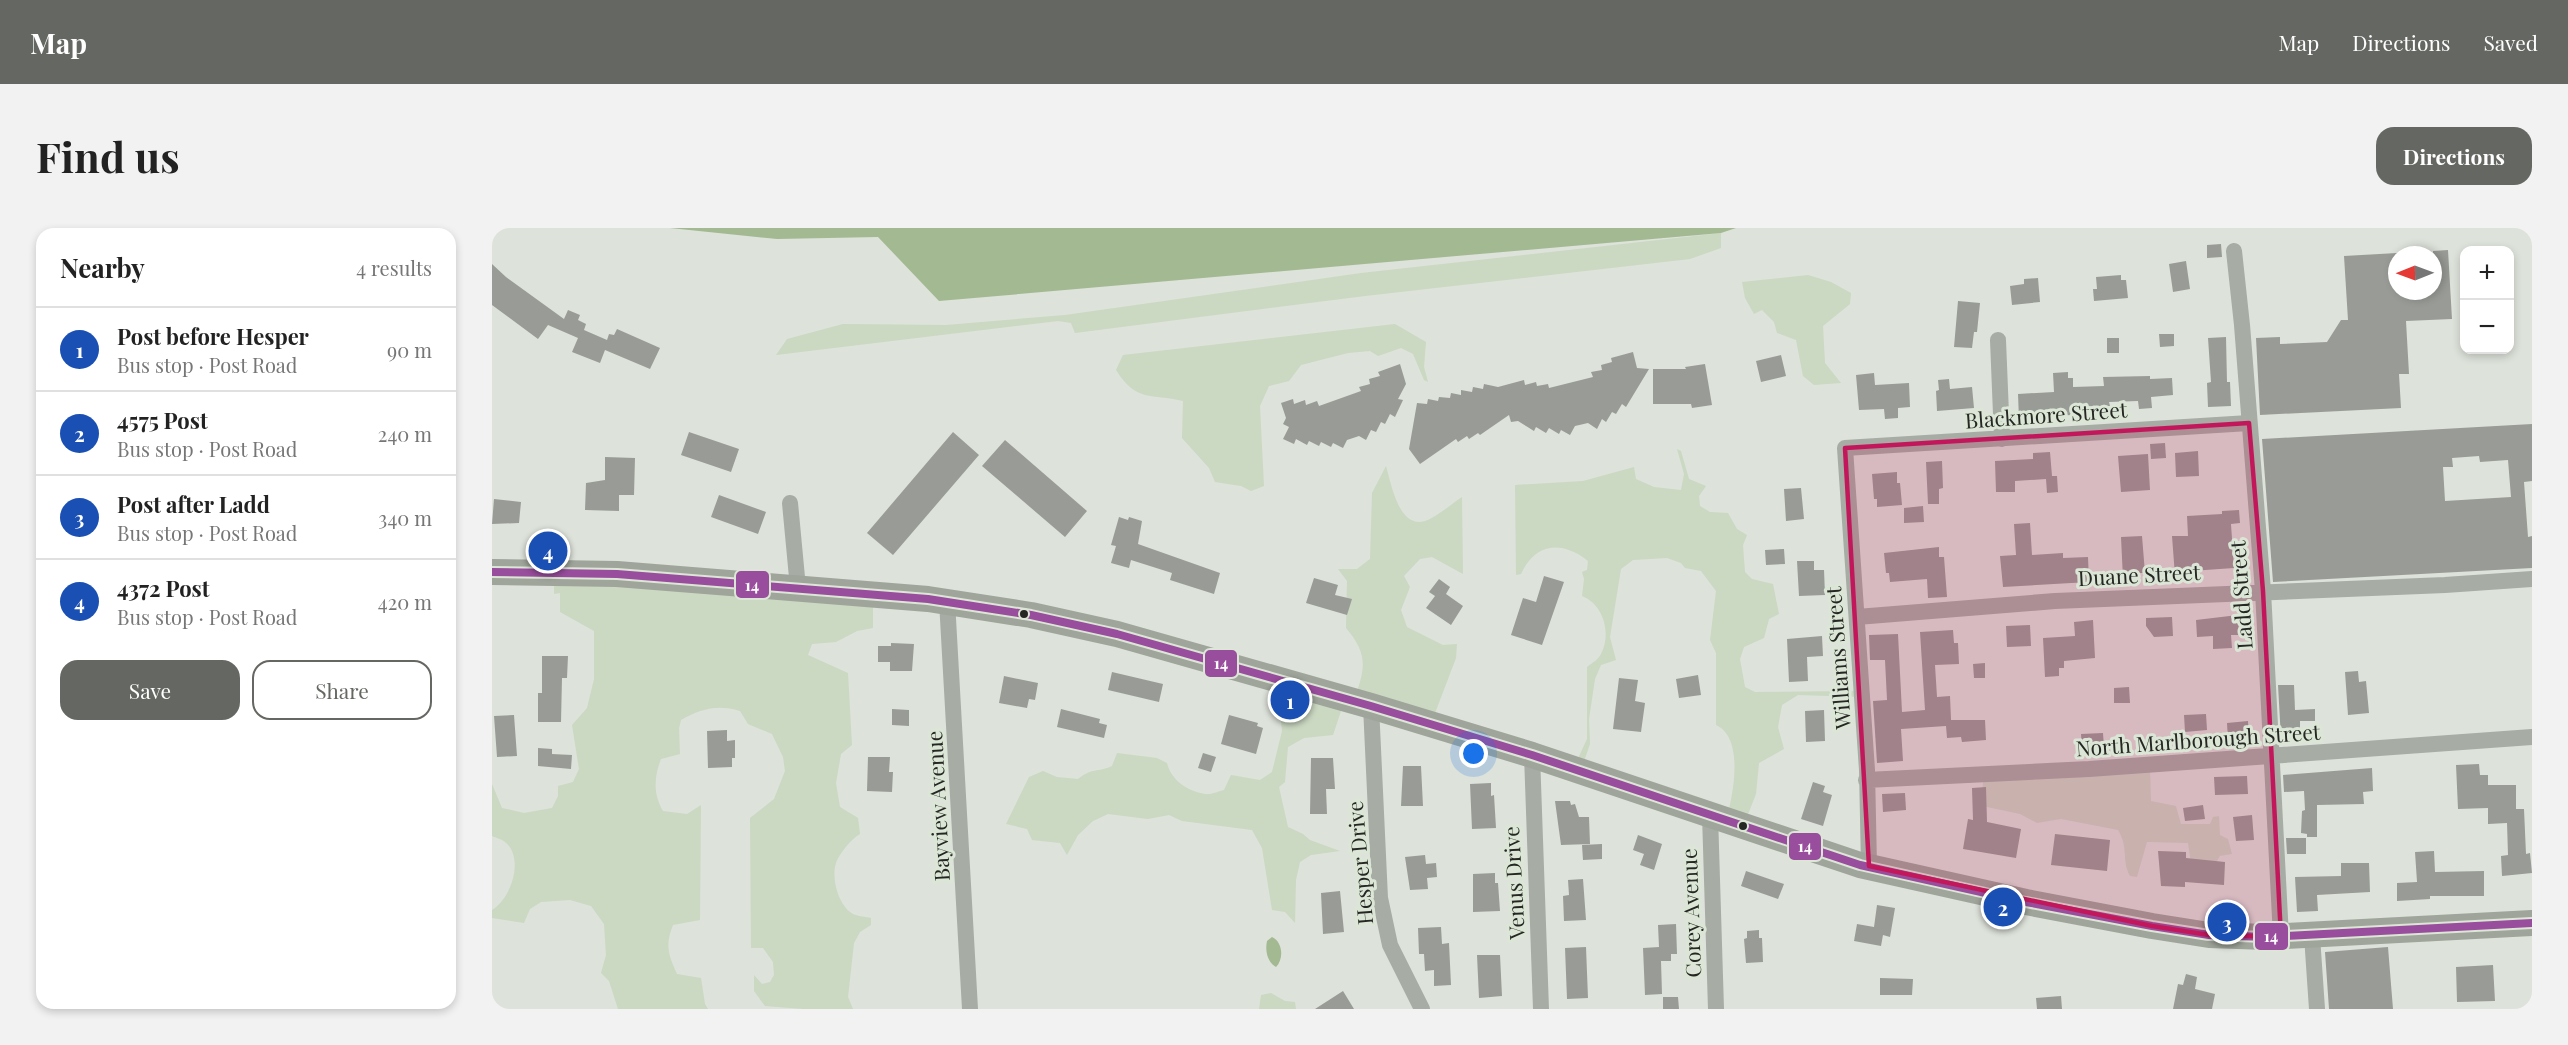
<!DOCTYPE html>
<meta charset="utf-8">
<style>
body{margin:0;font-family:"Playfair Display",serif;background:#f2f2f2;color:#222}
.controls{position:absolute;right:18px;top:18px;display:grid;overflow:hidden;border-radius:12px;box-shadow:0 3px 9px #0003}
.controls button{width:54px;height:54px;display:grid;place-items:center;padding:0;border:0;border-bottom:2px solid #e0e0e0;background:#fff;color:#222;font:30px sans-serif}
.compass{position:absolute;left:1896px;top:18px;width:54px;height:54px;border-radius:50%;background:#fff;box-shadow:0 3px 9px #0003;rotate:269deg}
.you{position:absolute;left:982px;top:526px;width:21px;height:21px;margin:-15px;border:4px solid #fff;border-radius:50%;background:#1a73e8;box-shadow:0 0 0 9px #1a73e833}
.badge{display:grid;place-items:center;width:39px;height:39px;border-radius:50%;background:#656862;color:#fff;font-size:20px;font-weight:700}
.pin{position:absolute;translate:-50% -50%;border:3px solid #fff;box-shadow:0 2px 6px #0006}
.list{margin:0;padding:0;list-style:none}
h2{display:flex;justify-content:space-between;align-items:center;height:78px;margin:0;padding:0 24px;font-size:26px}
h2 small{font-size:20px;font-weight:400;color:#767676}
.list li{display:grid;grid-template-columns:39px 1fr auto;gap:18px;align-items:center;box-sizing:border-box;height:84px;padding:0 24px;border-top:2px solid #e0e0e0}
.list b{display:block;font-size:22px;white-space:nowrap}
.list p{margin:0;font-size:20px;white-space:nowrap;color:#767676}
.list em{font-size:20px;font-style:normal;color:#767676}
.actions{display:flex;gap:12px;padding:18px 24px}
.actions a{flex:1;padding:14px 0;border:2px solid #656862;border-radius:18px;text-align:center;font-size:21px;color:#656862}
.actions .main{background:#656862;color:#fff}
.map{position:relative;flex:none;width:2040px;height:781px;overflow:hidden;border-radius:18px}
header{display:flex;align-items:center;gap:36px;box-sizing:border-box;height:84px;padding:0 30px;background:#656862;color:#fff}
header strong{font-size:28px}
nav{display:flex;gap:33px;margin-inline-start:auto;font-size:21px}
.intro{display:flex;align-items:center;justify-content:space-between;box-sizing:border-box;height:144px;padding:0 36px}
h1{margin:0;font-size:42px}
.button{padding:15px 27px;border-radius:18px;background:#656862;color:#fff;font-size:21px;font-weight:700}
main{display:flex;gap:36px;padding:0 36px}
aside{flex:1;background:#fff;border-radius:18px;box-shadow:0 3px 9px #0003}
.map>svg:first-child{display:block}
.green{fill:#cbd8c2}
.water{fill:#a3b992}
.building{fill:#999c96;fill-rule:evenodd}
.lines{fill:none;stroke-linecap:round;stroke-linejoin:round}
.street{stroke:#a7aca4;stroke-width:16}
.primary{stroke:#9fa59a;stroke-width:26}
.bus-1-casing{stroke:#dce6d6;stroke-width:12}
.bus-1{stroke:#994d9d;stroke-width:8}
.marked{fill:#c2185b;fill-opacity:0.2;stroke:#c2185b;stroke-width:4.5;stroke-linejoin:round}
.bus-dot{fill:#242722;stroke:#dce6d6;stroke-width:2}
.labels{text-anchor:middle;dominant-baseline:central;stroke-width:6;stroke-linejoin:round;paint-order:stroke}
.street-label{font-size:21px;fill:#242722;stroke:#dce6d6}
.line-badge{stroke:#dce6d6;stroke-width:2}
.badge-label{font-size:16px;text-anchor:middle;font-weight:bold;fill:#fff}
</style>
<header>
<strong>Map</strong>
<nav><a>Map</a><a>Directions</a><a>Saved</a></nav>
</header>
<div class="intro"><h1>Find us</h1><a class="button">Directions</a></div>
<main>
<aside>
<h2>Nearby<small>4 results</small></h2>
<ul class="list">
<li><span class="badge" style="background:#1a4fb4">1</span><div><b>Post before Hesper</b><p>Bus stop · Post Road</p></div><em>90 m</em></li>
<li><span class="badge" style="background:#1a4fb4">2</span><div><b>4575 Post</b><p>Bus stop · Post Road</p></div><em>240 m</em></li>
<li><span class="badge" style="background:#1a4fb4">3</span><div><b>Post after Ladd</b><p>Bus stop · Post Road</p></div><em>340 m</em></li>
<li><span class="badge" style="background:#1a4fb4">4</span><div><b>4372 Post</b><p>Bus stop · Post Road</p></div><em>420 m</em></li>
</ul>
<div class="actions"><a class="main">Save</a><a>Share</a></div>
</aside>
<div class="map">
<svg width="2040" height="781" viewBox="0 0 2040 781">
<rect width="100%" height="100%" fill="#dde2da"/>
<path class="green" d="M1229 5V20L1198 31 873 68 583 105 579 95 566 93 284 127 295 111 351 96 454 97 573 87 869 45Z
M1316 47 1339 54 1359 65 1358 76 1331 98 1333 135 1349 155 1322 157 1311 148 1304 112 1285 105 1282 94 1270 82 1262 86 1253 70 1250 54Z
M903 96 934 114 932 139 936 154 932 152 921 126 909 120 886 128 878 123 856 125 809 137 797 153 777 158 768 178 772 258 759 263 749 258 723 254 717 240 690 210 691 173C659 165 645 175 624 142L631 127Z
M1185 221 1189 223 1197 251 1214 258 1207 268 1208 278 1218 284 1236 285 1245 301 1255 307 1251 317 1253 344 1260 351 1281 356 1287 386 1277 391 1272 410 1252 419 1248 431 1253 459 1263 464 1368 463 1367 469 1306 467 1290 477 1286 499 1292 521 1267 535 1264 566 1251 599 1234 593C1241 568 1253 510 1224 497V425L1218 412 1224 363 1209 343 1193 340 1189 335 1175 330 1141 332 1129 341 1118 409 1124 432 1109 437 1103 451 1097 491 1098 516 1089 542 1083 537 1095 511V439C1100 435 1107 431 1109 426 1120 405 1111 376 1090 368L1092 351 1090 344 1095 342 1096 333C1070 312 1043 315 1029 346L1024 347 1023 257 1091 253 1142 239 1144 251 1162 259 1189 262 1192 246Z
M894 238C900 259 908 306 938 291 949 285 960 276 970 269L971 346 940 329 928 331 912 348 918 359 909 382 915 399 951 417 965 416 964 430 940 493 862 472C873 441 877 427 854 400L855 353 846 341H865L878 331 880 265Z
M62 346 381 369V400L365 403 344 414 320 416 316 427 356 445 360 517 349 526 344 555 348 579 366 590 368 606C360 610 347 626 344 635 339 649 346 678 361 686 365 688 374 689 379 690V697L368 704 362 715 356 769 361 781H311L273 778 262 763V747L270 756 278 754 282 747 281 734 271 720H259L258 590 282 571 293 543 291 529 280 506 256 496 248 483C226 476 208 481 189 492L187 500 188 526 169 531C162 548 161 567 171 583L195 586 209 577 208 692 181 697C173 717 176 726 185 746L209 750 213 776 216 781H126L117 753 109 745 114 727 112 696 99 678 78 672 49 674 38 681 32 695 0 690V682C19 671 33 630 13 614 10 611 4 610 0 608V556L10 580 32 585 60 580 66 568V558L81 554 87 541 80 497 95 480 102 451V403L68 384V365L62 366Z
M797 456 852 474 841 507 812 510 796 519 793 554 787 559 796 599 811 606 818 612 848 623 819 627 808 634 804 652 803 695 793 684 780 682 770 620 760 602 690 593 677 587 656 591 616 586 601 593 586 607 575 627 568 615 540 612 535 601 514 596 537 549 551 543 565 549 586 551C601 539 605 545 620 538L625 525 665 530 675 535C679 552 695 563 713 566 719 567 727 563 732 562L739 547 768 552 780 544 790 503 788 483Z
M1658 539 1659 573 1684 578 1689 596H1718L1721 589 1727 588 1728 607 1736 611 1740 626 1728 628 1723 636 1699 635 1696 615 1655 614 1645 649 1638 648C1629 631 1637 620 1626 602L1569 591 1545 595 1528 586 1490 578 1491 548Z
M779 765 793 773 803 774 804 781H767L769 767Z"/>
<path class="water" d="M178 0H1244L1229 5 447 73 386 9 285 11Z
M780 709C791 714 792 731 784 739 775 734 773 722 775 713Z"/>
<path class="building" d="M1729 16 1730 29 1715 30V17Z
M1956 22 1960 91 1914 93 1917 146H1907L1909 180 1768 187 1764 110 1788 109V116L1835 114 1849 92H1856L1852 28 1905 25V63H1941V23Z
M1694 33 1698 61 1681 64 1677 36Z
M0 36 14 49 72 91 76 82 88 87 86 92 94 96 92 102 115 112 117 106 122 107 125 101 168 120 158 141 113 122 108 135 80 124 86 110 56 97 46 111 0 77Z
M1629 47V52H1634L1636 70 1602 73 1601 61H1605L1604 49Z
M1546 50 1548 74 1520 77 1518 58 1532 56V51Z
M1466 73 1488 75 1485 104H1482L1480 120 1462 119Z
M1667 106H1682V118L1668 119Z
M1734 109 1735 154H1738L1739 178 1716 179 1715 155 1719 154 1716 110Z
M1615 110H1627V125H1615Z
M1141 124 1145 140 1157 141 1134 179 1130 176 1124 186 1120 184 1114 194 1110 191 1105 201 1096 195 1083 198 1078 207 1069 202 1067 206 1057 200 1054 205 1044 199 1042 203 1026 193 1019 194 1017 187 988 207 986 205 977 211 975 208 966 214 964 211 928 236 917 221 925 175 935 176 936 171 946 173 947 169 958 170 959 165 969 167V162L980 164 981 159 991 161 992 156 1006 159 1032 152 1033 157 1044 154 1045 158 1056 156 1057 160 1101 149 1099 144 1110 142 1109 137 1120 134 1119 130Z
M1289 127 1294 148 1269 154 1264 133Z
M908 136 914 156 906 171 911 172 903 189 898 186 893 196 889 194 884 204 879 202 874 212 867 208 855 212 851 220 841 215 839 219 829 214 827 218 817 213 815 217 804 211 802 216 791 211 797 199 791 196 794 190 789 175 801 171 802 176 813 172 814 177 825 173 827 178 869 163 867 159 878 156 877 151 888 148 886 144Z
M1213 136 1220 177 1200 180 1199 176H1161V141H1194L1193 139Z
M1576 144V150H1581V159L1612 158 1611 149 1658 148V151L1680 150 1681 167 1659 169 1660 180 1647 181 1646 173 1617 174 1618 178 1582 180 1583 187 1546 188V191L1527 192 1526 166 1562 164 1561 145Z
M1382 145 1383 157 1417 155 1418 179 1406 180V190L1393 191 1392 181 1367 182 1364 147Z
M1457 151 1458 161 1480 159 1482 180 1445 183 1444 163 1447 162 1446 152Z
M2040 196V253L2032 254 2036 309 2040 308V340L1781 354 1770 211ZM1987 228 1988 234 2016 232 2019 269 1953 273 1951 239H1961L1960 230Z
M197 204 247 221 239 244 189 227Z
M461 204 487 227 401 327 375 305Z
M513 212 595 283 573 309 490 238Z
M1673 215 1674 230 1659 231 1658 216Z
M1706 223 1707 248 1684 249 1683 225Z
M1558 224 1560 248H1565L1566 264 1555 265 1554 251 1523 253V264H1504L1503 233 1541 231V225Z
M1656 226 1658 262 1629 264 1626 228Z
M113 229 143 230 142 267H127V283L93 282 94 255 113 252Z
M1450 233 1451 260 1447 261V276H1436L1434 234Z
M1405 244V255H1408L1410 277 1385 279V271H1382L1380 246Z
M1309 260 1312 291 1294 293 1292 261Z
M227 267 274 284 266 306 219 289Z
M2 271 29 274 27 295 0 296Z
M1431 278 1432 294 1412 295V280Z
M1747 282 1748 295 1739 296 1742 340 1699 343V347L1683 348 1680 308H1696L1695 288 1730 286V283Z
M627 289 636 292 637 289 650 293 646 316 728 345 722 366 678 352 680 345 639 332 637 340 619 335 624 318 619 317Z
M1538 295 1540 327 1571 325V330L1596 329 1597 354 1511 359 1508 328 1524 327 1522 296Z
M1650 308 1653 345H1648V350L1631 351 1629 309Z
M1447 319V329H1452L1455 369 1436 370 1435 351 1398 354 1397 345H1394L1392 325Z
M1292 321 1293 336 1274 337 1273 322Z
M1305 333H1322V342H1332L1333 367 1307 368Z
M1052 348 1072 354 1050 417 1019 407 1031 370 1044 374Z
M822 350 846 357 843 367 860 371 855 387 814 375Z
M947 351 958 359 954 366 971 378 959 397 934 380 943 368 937 364Z
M1746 387 1747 407H1739L1740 420 1721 421V408L1705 409 1704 392Z
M1680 389 1681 408 1662 409 1654 398V390Z
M1601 392 1603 430 1572 433V440H1567V448L1553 449 1551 410 1583 408 1582 394Z
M1538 397 1539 418 1515 419 1514 398Z
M1461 402 1462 415H1466L1467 436 1443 437 1445 469 1458 468 1459 492H1493L1494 512 1470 514 1469 509 1455 510 1454 498 1409 501 1411 533 1385 535 1381 473 1395 472 1393 432H1378L1377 407 1406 406 1410 484 1433 482 1428 404Z
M1330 408 1331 428 1315 429 1316 453 1297 454 1295 411Z
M399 415 422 416 420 443H398V434H386V418H399Z
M50 428H76L75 450H70L69 494H46V465H50Z
M1493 435V450H1482L1481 436Z
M1866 443 1867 454 1874 453 1877 485 1856 487 1853 444Z
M620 444 671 456 667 474 616 462Z
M1206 447 1209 467 1187 470 1184 451Z
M512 448 546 455 543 472 537 471 535 480 507 475Z
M1127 450 1146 452 1143 473 1153 475 1149 504 1121 501Z
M1786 457H1802L1803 482 1823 481V493H1808V511H1789Z
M1637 459 1638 475H1622V460Z
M400 481 417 482V498L400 497Z
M569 481 608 491 607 495 615 497 612 510 565 499Z
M1332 482 1333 513 1314 514 1313 483Z
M1714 486 1715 502 1693 504 1692 487Z
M22 487 25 528 5 529 2 488Z
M737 487 766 495 765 498 771 500 764 526 729 516Z
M1756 493 1757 511 1736 513 1735 495Z
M235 502V513L243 512V530H240V539L216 540 215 503Z
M1611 505 1612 519 1590 520 1589 506Z
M46 520 60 521V526L80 527 79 541 46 538Z
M711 525 724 529 719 544 706 540Z
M376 529H398L397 544H401L400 564 375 563Z
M819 530H841L843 561H834L835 586H818Z
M1987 536 1988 547H1996V557H2024V581H2032L2034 626 2038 625 2040 645 2010 648 2009 628 2016 627 2015 595 1996 596V580L1966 581 1964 537Z
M911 538H929L931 578H909Z
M1880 540 1881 563 1871 564 1872 576 1825 577V609H1815V606L1809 605 1810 583 1813 582 1812 563 1792 564 1791 547Z
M1755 548 1756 566 1723 567 1722 549Z
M1321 554 1333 558 1331 564 1340 567 1331 598 1309 591Z
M999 555V568L1002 567 1004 600 980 601 978 556Z
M1494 559 1495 594 1529 601 1524 630 1471 621 1476 591 1481 592 1480 560Z
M1413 565 1414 582 1391 584 1390 566Z
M1063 573H1078L1079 577 1083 576 1087 589H1097L1098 616 1069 617Z
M1711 577 1713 591 1693 593 1691 580Z
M1760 587 1762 612 1744 613 1741 589Z
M1563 606 1618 612 1615 643 1559 637Z
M1146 607 1170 616 1162 642 1148 637 1152 626 1141 622Z
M1794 610H1814V626H1795Z
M1110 616V631L1091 632 1090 617Z
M1666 623 1694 624V630L1733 634 1732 657 1693 654V659L1669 658Z
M1942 623 1943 644 1992 643V668H1938V671L1905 673V655L1925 654 1923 624Z
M933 627 934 636 944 635 945 649 935 650 936 661 918 662 913 629Z
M1849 635H1877L1878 664 1825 667 1826 683 1805 684 1803 649 1849 648Z
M1254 643 1292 656 1286 671 1249 658Z
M1003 645V655H1006L1008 683 981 684V646Z
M1091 651 1094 692 1072 693 1071 668 1077 667 1076 652Z
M848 663 852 704 831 706 829 665Z
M1385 677 1403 680 1398 709 1391 707 1389 718 1362 713 1365 696 1382 699Z
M1184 696 1185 726H1179V733H1169L1170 766 1153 767 1151 720 1167 719 1166 697Z
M949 699 950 716 957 715 959 757 942 758V742L933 743 932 726H927L926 700Z
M1267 702V710H1270L1271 734 1254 735 1252 711 1255 710V703Z
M1094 719 1096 770 1075 771 1073 720Z
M1896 719 1901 781H1837L1833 724Z
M985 727H1008L1010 768 987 770Z
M2001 737 2003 773 1965 774 1964 739Z
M1694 746 1705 749 1703 761 1723 766 1720 781H1681L1686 756 1691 757Z
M1388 750 1421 751 1420 767H1388Z
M851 763 862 781H823Z
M1569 768 1570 781H1545L1544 770Z
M1171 769H1186L1187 781H1171Z"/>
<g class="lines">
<path class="street" d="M1742 23 1750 97 1771 363 1789 709
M1506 112 1510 211
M298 275 306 360
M455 373 478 781
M1365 389 1563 373 1953 357 2040 351
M879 478 888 670 898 717 930 781
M1040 527 1049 781
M1374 552 1597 541 2040 509
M1218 587 1224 781
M1377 638 1375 542 1353 220 1757 195
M1820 708 1825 781"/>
<path class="primary" d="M0 344 125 346 436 371 539 387 625 406 879 478 1040 527 1368 637 1534 674 1660 698 1717 707 1774 709 2040 695"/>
<g class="bus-1-casing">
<path id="bus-1" d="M0 344 125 346 436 371 539 387 625 406 879 478 1040 527 1368 637 1534 674 1660 698 1717 707 1774 709 2040 695"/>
</g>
<use href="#bus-1" class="bus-1"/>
</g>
<path class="marked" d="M1757 195 1771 363 1789 709 1717 707 1660 698 1377 638 1353 220Z"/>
<g class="bus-dot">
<circle cx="532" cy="386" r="5"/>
<circle cx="1251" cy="598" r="5"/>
</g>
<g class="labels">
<g class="street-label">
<text transform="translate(1554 186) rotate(-4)">Blackmore Street</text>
<text transform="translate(1647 346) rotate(-3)">Duane Street</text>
<text transform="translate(1748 367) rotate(-94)">Ladd Street</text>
<text transform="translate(1345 430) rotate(-94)">Williams Street</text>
<text transform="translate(1706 511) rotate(-4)">North Marlborough Street</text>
<text transform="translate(445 578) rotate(-93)">Bayview Avenue</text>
<text transform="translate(867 635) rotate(-95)">Hesper Drive</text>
<text transform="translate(1021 655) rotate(-93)">Venus Drive</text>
<text transform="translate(1198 685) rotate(-92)">Corey Avenue</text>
</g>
</g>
<g class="line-badge">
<rect x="243" y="342" width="35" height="29" rx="6" fill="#994d9d"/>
<rect x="712" y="421" width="34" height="29" rx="6" fill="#994d9d"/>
<rect x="1296" y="604" width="34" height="29" rx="6" fill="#994d9d"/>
<rect x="1762" y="694" width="35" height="29" rx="6" fill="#994d9d"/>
</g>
<g class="badge-label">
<text x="260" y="363">14</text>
<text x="729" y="441">14</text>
<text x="1313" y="624">14</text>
<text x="1779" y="714">14</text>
</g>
</svg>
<div class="controls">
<button>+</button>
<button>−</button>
</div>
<svg class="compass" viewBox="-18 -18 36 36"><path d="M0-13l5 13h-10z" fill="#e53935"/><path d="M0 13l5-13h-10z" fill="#767676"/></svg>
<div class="you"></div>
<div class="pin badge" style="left:798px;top:472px;background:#1a4fb4">1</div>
<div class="pin badge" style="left:1511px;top:679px;background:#1a4fb4">2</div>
<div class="pin badge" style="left:1735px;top:694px;background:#1a4fb4">3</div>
<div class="pin badge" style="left:56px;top:323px;background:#1a4fb4">4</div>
</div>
</main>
